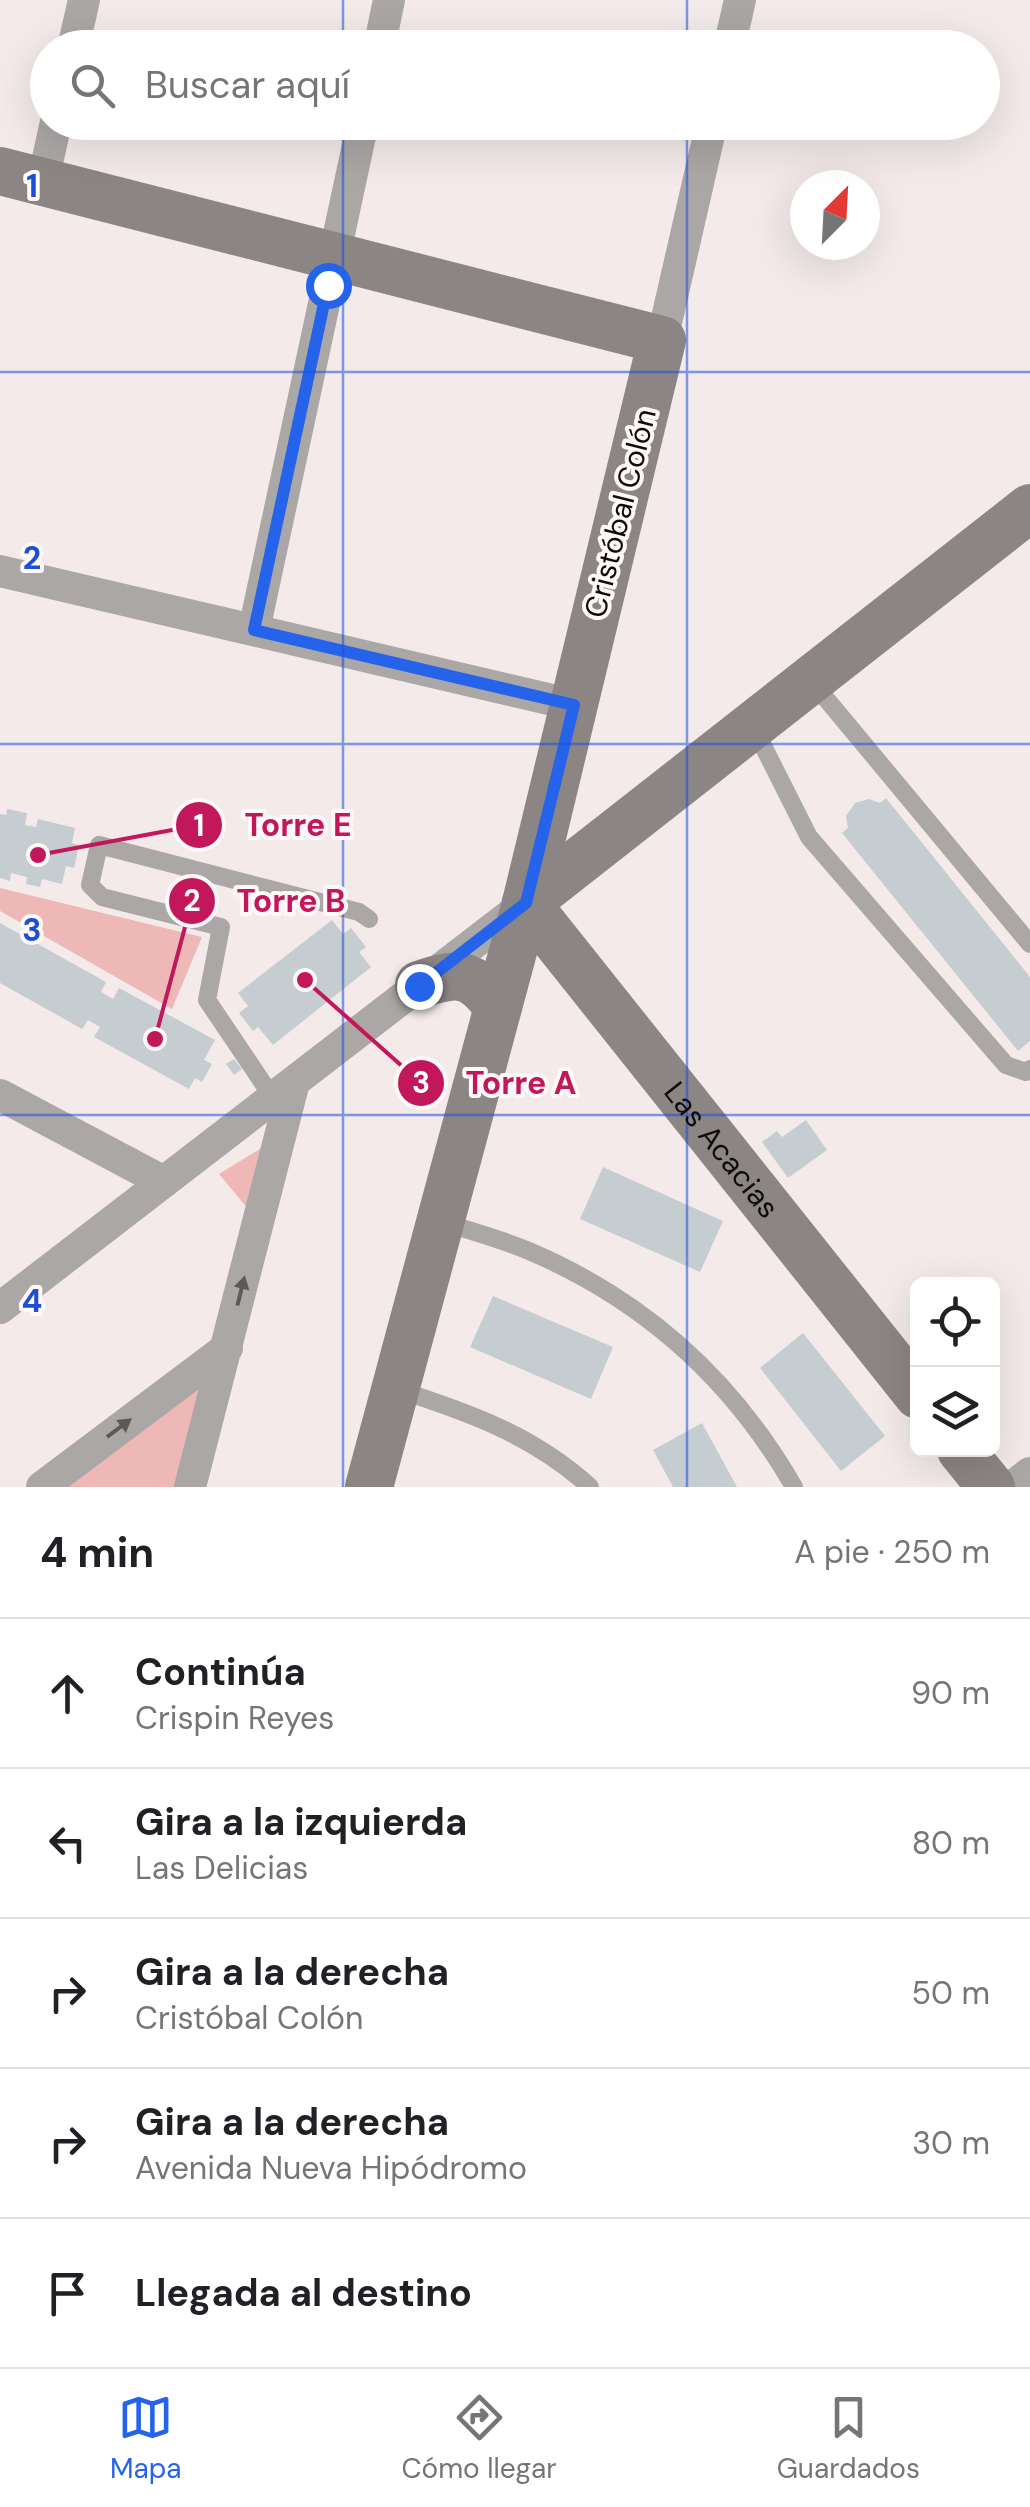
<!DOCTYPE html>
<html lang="es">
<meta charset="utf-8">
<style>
body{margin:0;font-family:"DM Sans",sans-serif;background:#f2f2f2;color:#202124}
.controls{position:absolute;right:30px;bottom:30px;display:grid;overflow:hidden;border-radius:15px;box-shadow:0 10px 40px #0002}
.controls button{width:90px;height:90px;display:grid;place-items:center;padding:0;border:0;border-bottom:2px solid #e0e0e0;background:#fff;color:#202124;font:50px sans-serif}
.compass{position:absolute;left:790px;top:170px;width:90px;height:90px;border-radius:50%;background:#fff;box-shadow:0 10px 40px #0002;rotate:24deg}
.stop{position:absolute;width:30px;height:30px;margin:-22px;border:8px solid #2563eb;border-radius:50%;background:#fff}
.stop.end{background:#2563eb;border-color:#fff;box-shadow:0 2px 10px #0008}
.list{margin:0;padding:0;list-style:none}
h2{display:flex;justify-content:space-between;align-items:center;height:130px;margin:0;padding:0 40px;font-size:42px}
h2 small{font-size:32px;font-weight:400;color:#757577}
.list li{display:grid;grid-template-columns:65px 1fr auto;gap:30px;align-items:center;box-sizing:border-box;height:150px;padding:0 40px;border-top:2px solid #e0e0e0}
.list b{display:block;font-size:38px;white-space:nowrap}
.list p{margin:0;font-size:32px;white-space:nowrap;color:#757577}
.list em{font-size:32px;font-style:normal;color:#757577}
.icon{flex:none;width:55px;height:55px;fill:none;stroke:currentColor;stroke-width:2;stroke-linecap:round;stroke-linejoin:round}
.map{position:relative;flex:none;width:1030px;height:1487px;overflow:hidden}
.search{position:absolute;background:#fff;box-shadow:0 10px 40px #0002;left:30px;right:30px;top:30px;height:110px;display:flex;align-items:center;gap:25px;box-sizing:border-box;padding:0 35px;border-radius:55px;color:#757577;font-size:38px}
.sheet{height:880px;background:#fff}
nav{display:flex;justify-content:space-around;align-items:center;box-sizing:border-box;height:140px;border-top:2px solid #e0e0e0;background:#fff;font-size:28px;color:#757577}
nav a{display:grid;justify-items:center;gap:5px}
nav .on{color:#2563eb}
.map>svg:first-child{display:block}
.green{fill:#eeb8b7}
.building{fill:#c5cdd1}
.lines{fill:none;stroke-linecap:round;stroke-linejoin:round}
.lane{stroke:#aba7a6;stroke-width:18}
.street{stroke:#aba7a6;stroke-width:32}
.secondary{stroke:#8b8584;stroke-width:48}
.oneway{fill:#5c5958}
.route{stroke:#2563eb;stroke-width:12}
.grid{fill:none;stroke:#1d4ed8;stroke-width:2.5;stroke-opacity:0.55}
.labels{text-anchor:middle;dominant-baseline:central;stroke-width:8;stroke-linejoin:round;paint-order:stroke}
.street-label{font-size:30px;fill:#0e0b0b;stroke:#fef9f8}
.grid-label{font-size:32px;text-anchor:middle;font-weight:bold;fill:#1d4ed8;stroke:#fef9f8;stroke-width:8;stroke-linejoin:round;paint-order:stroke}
.leader{fill:none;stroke:#c2185b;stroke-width:4}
.callout-dot{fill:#c2185b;stroke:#fef9f8;stroke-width:4}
.mark-label{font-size:30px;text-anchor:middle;font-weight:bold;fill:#fff}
.callout-label{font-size:32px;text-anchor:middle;font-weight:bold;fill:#c2185b;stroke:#fef9f8;stroke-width:8;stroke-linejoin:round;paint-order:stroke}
</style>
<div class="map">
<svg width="1030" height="1487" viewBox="0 0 1030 1487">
<rect width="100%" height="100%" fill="#f4eaea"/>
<path class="green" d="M0 888 202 937 172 1009 0 911Z
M271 1142 249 1210 219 1174Z
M202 1381 177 1487H61Z"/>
<path class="building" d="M886 798 1030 977V1041L1018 1051 842 833 848 828 846 816 855 803 869 799 880 803Z
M7 809 27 813 25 825 36 827 38 819 75 828 72 843 79 845 74 868 66 866 62 884 42 879 40 887 26 884 27 877 11 873 10 881 0 878V814L6 815Z
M332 920 343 934 351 928 366 947 359 952 371 967 273 1045 258 1027 253 1031 239 1013 248 1006 238 993Z
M0 923 106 982 101 992 108 996 113 999 119 988 215 1040 204 1060 212 1064 202 1082 195 1078 189 1089 94 1037 100 1027 93 1023 88 1020 82 1029 0 983Z
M234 1059 242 1069 234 1075 226 1064Z
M806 1120 827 1150 788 1178 762 1142 777 1131 782 1137Z
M603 1167 723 1221 700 1272 580 1219Z
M493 1296 613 1347 591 1399 470 1347Z
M803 1333 885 1436 841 1471 760 1368Z
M702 1423 737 1487H673L653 1450Z"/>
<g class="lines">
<path class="lane" d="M813 683 1030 944
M753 726 809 837 1006 1065 1026 1072 1030 1069
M273 1098 207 1000 221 927 102 897 90 885 99 845 359 912 369 919
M442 1222C471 1231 501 1239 529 1251 644 1300 732 1379 794 1487
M396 1389C468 1412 533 1435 590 1487"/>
<path class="street" d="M73 48 84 0
M379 48 389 0
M729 48 740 0
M43 181 56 122
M662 340 712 122
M0 571 574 705
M254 630 363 122
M0 1095 164 1182
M0 1308 526 903
M42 1487 227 1348
M190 1487 294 1082
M1012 1487 1030 1473"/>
<g class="secondary">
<path d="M0 171 662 340 526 903 369 1487"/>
<path d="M526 903 1030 508"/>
<path id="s1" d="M526 903 918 1395"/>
<path d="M419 985C459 971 472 972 498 1007"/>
<path d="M961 1450 991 1487"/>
</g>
</g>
<defs><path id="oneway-solid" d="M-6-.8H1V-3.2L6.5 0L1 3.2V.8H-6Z" transform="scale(2.5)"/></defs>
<g class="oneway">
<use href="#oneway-solid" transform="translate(241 1291) rotate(-76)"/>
<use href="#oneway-solid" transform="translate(119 1428) rotate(-37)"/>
</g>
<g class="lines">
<path class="route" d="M328 285 254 630 574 705 526 903 419 986"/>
</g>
<path class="grid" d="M343 0V48M687 0V48M343 122V1487M687 122V1487M0 372H1030M0 744H1030M0 1115H1030"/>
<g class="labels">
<g class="street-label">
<text transform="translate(620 513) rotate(-76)">Cristóbal Colón</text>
<text stroke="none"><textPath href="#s1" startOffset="315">Las Acacias</textPath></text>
</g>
</g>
<g class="grid-label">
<text x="32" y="197">1</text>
<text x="32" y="569">2</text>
<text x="32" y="941">3</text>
<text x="32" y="1312">4</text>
</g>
<path class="leader" d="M38 855L199 825M155 1039L192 901M305 980L421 1083"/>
<g class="callout-dot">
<circle cx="38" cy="855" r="10"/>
<circle cx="155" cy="1039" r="10"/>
<circle cx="305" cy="980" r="10"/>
<circle cx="199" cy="825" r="25"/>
<circle cx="192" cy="901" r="25"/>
<circle cx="421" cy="1083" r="25"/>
</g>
<g class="mark-label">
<text x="199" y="836">1</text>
<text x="192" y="911">2</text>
<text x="421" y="1093">3</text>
</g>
<g class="callout-label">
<text x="298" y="836">Torre E</text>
<text x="291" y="912">Torre B</text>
<text x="521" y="1094">Torre A</text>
</g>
</svg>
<div class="controls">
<button><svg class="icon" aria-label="locate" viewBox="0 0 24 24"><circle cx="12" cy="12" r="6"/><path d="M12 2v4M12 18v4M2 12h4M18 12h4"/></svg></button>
<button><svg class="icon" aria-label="layers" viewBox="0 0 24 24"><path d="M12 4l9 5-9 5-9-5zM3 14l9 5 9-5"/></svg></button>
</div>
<svg class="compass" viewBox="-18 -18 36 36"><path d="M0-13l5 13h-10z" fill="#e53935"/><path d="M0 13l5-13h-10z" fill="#757577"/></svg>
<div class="stop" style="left:328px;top:285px"></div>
<div class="stop end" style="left:419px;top:986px"></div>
<div class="search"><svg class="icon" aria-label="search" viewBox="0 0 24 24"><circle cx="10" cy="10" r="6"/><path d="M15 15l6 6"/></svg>Buscar aquí</div>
</div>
<section class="sheet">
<h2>4 min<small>A pie · 250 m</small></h2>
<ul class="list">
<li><svg class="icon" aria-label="ahead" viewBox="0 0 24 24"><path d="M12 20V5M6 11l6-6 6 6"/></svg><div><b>Continúa</b><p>Crispin Reyes</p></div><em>90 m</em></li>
<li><svg class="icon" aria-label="left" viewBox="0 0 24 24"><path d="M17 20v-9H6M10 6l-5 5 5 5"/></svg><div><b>Gira a la izquierda</b><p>Las Delicias</p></div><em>80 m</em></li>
<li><svg class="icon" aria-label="right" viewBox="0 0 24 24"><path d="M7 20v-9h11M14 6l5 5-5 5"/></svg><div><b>Gira a la derecha</b><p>Cristóbal Colón</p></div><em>50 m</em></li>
<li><svg class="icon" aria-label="right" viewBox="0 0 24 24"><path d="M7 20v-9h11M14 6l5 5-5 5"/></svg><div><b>Gira a la derecha</b><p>Avenida Nueva Hipódromo</p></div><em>30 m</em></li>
<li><svg class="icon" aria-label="arrive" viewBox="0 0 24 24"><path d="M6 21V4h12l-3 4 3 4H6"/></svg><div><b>Llegada al destino</b></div></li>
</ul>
</section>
<nav>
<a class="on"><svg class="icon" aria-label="map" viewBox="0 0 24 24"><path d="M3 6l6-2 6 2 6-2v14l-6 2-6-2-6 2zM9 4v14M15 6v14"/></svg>Mapa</a>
<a><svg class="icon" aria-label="directions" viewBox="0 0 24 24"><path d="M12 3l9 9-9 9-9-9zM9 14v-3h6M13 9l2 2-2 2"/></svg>Cómo llegar</a>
<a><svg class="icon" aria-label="saved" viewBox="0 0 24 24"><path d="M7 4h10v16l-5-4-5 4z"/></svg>Guardados</a>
</nav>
